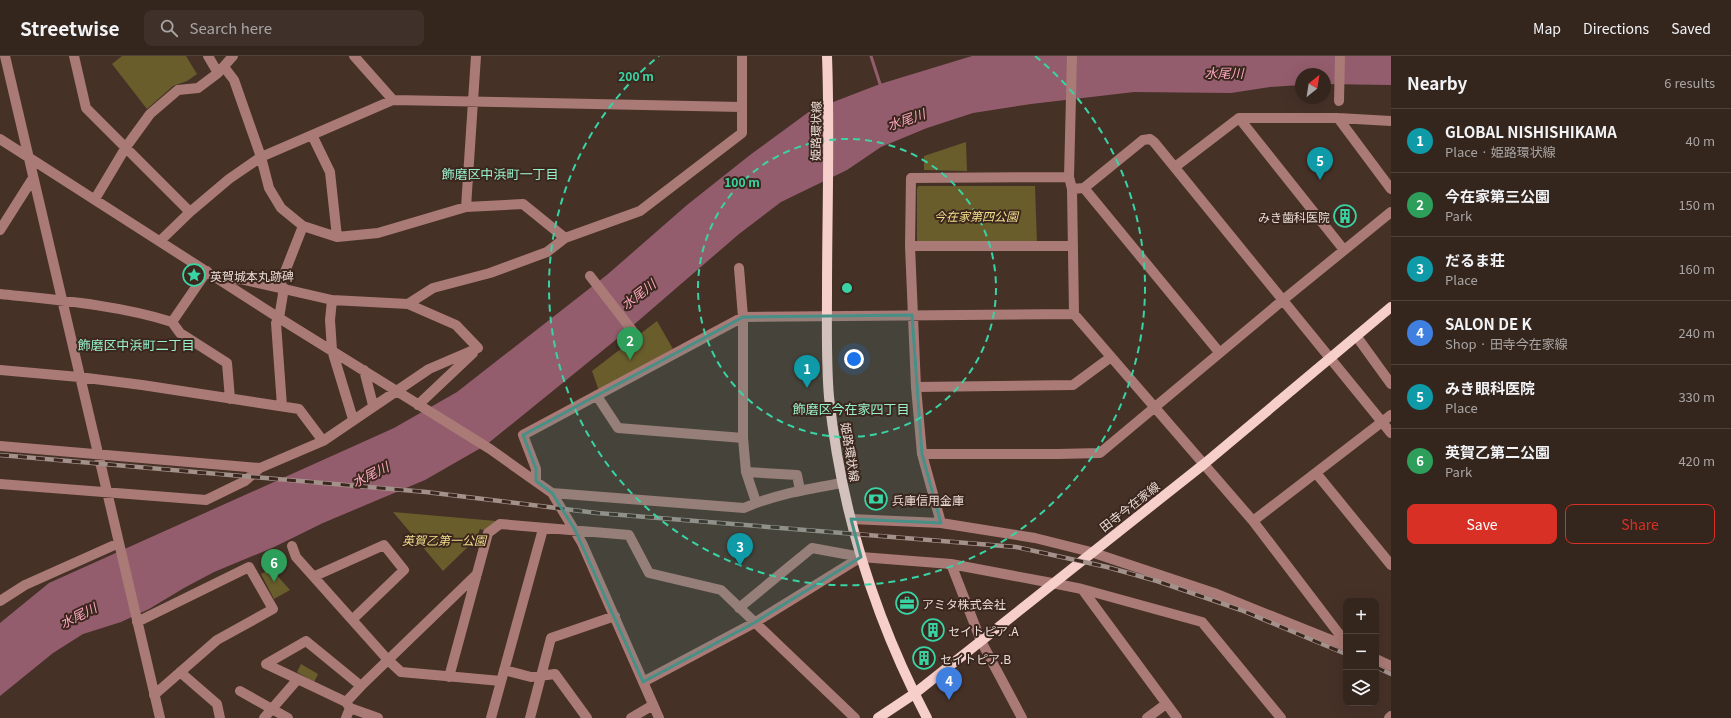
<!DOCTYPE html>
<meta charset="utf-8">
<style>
body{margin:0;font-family:Georgia,"Noto Sans JP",serif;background:#3f312a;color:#f1f3f6}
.controls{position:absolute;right:12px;bottom:12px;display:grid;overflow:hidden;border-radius:8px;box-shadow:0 4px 16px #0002}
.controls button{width:36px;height:36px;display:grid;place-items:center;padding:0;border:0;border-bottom:1px solid #4e423b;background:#34251d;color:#f1f3f6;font:20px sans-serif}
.compass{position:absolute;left:1295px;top:12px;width:36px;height:36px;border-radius:50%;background:#34251d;box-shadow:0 4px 16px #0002;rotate:30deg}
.you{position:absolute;left:854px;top:303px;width:14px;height:14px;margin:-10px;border:3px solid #fff;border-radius:50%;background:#1a73e8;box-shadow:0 0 0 6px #1a73e833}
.badge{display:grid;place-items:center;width:26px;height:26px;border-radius:50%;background:#d93025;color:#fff;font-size:13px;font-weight:700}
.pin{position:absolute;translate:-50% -33px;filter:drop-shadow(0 1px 2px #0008)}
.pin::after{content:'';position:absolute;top:21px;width:14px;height:12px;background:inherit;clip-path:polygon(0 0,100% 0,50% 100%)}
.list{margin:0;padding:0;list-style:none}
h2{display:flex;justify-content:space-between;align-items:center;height:52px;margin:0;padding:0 16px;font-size:17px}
h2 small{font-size:13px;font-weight:400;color:#a9a5a4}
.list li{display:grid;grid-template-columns:26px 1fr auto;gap:12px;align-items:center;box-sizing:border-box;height:64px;padding:0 16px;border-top:1px solid #4e423b}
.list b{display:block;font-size:15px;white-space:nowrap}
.list p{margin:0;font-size:13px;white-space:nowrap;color:#a9a5a4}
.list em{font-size:13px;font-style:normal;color:#a9a5a4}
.actions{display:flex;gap:8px;padding:12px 16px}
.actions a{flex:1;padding:9px 0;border:1px solid #d93025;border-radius:8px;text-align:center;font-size:14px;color:#d93025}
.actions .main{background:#d93025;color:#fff}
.icon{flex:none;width:22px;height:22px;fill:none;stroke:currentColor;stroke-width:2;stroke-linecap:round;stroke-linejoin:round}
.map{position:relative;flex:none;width:1391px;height:662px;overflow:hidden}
header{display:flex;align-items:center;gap:24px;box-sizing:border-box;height:56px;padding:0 20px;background:#34251d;border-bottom:1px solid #4e423b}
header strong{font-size:19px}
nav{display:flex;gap:22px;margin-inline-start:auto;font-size:14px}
.search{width:280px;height:36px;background:#3f312a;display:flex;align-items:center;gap:10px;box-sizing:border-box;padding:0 14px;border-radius:8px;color:#a9a5a4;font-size:15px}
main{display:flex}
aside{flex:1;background:#34251d}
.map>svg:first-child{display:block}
.green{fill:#695d2c}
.water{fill:#945d6e}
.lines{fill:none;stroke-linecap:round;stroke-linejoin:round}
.stream{stroke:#945d6e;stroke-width:3}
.minor{stroke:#aa7a76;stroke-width:10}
.major{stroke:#f6ceca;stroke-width:10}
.rail-casing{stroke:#a3928b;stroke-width:4.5}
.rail{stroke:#3b271d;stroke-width:3;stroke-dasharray:9;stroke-linecap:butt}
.marked{fill:#469088;fill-opacity:0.2;stroke:#469088;stroke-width:3;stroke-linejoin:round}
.ring{fill:none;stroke:#39d4a5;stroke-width:2;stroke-dasharray:7 5}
.labels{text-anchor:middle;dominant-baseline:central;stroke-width:4;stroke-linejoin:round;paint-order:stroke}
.street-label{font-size:12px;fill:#eadcd6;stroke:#3b271d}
.park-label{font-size:12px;font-style:italic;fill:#f2de8c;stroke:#3b271d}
.poi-label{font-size:12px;fill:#eadcd6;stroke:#3b271d;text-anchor:start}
.water-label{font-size:13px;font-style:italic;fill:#fca7c1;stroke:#3b271d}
.neighbourhood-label{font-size:13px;fill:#96f0cd;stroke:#3b271d}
.centre{fill:#39d4a5;stroke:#3b271d;stroke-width:2}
.ring-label{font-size:12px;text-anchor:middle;font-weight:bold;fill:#39d4a5;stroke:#3b271d;stroke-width:4;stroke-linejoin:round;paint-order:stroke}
</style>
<header>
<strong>Streetwise</strong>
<div class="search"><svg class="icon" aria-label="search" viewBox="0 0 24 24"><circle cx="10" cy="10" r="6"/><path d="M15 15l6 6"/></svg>Search here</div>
<nav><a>Map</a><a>Directions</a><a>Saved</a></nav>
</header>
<main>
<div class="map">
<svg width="1391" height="662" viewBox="0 0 1391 662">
<rect width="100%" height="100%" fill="#463127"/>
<path class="green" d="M122 0H186L197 18 187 25 173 30 147 53 112 8Z
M966 86 967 115 924 114V100Z
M918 130H1035L1037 188 917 186V133Z
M657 265 673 293 599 335 592 315Z
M393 456 496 465 486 475 480 473 476 483 443 515Z
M271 513 290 534 274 543 261 518Z
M301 608 318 618 314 626 297 616Z"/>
<path class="water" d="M972 0H1391V29L1325 28V18H1301V29L1270 31 1231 37 1134 36 1031 48 973 57 927 72 881 91 847 114 781 146 739 178 623 278 486 389 425 424 323 467 272 492 214 516 184 532 149 553 121 566 83 578 53 597 0 640V567L49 527 394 372 457 336 608 218 687 149 750 99 810 55 880 28Z"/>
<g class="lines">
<path class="stream" d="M871 0 881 31"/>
<path class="minor" d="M5 0 160 662
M74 0 86 52 190 156
M208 0 218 17
M354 0 393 44 742 51
M1072 0 1069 121 1072 133 1074 258 1253 465 1346 587
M224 11 234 24 261 101 269 132 281 152 303 170 337 181 378 177 466 151 523 148 565 182
M1339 45 1340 0
M1239 62 1344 194
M1338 62 1391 133
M312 79 330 116 337 181
M0 83 279 262 490 393 552 437 744 452C775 438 809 433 842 427
M1175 111 1239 62H1338L1391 65
M1084 132 1219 296
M1072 133 1084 132 1143 84 1150 83 1154 86 1391 377
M95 143 126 91 150 58 178 34 198 32 218 17 233 0
M466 151 476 0
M0 174 33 122
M160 185 190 156 229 123 261 101 393 44
M910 190H1073
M739 212 743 261V382L746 416 756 446
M590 220 635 278
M224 225 240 223 332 244 408 248 456 269 478 292
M279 231 303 170
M0 238C56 244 119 249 172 266L207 215
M332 244 330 264 332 294 353 363
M408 248 433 232 490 217 547 196 565 182 640 155 742 77V0
M172 266 180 277 227 307 230 343
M1357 281 1391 328
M0 314 79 321 142 329 299 353 323 385
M364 314 373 349
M916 331 1073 329 1111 301
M597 340 618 372 743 382
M418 349 473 297
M282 350 276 267 279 262 284 232
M0 390 260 412
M922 398H1058L1100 397 1283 244 1391 156
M746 416 797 419 800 434
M1316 417 1391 509
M536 425V413L523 379 743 261 1074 258
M0 428 206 444 245 425 260 412 323 385 429 313 478 292
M552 437 582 487 659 662
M851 463 941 467 1035 482 1091 496 1214 537 1346 590
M1253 465 1391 359
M941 467 922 398 916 331 910 190 911 122 1069 121
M292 490 296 501 388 604 401 616 501 625
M951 508 981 585 1022 662
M315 520 384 489 404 514 353 563
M1082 533 1177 662
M0 545 25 529 119 487
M739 552 812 492 861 501 951 508 1052 527 1082 533 1202 566 1281 662
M137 566 249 511 273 553 217 584 154 639
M1376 603 1391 610
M504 614 531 621 555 618 587 662
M180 616 217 648 220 662
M449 621 488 477 500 468 629 479 649 517 721 534 855 662
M643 626 754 567 861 501
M361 630 306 585 266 608 346 646 361 630 477 518
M240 635 288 662
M346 646 350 652 346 662
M350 652 378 662
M264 662 297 624
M491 662 543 473
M530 662 551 582 615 560
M631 662 653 649
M1147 662 1166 648
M1389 662 1391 660"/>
<path class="major" d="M827 0C830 78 827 157 827 235 827 270 826 306 829 341 841 453 875 563 927 662
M878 662 914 638 1204 408 1391 251"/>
<g class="rail-casing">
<path id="rail" d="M0 399 426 436 597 457 1016 491 1107 511 1157 525 1241 554 1346 598
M1376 611 1391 618"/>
</g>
<use href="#rail" class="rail"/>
</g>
<path class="marked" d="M912 259 922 398 941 467 851 463 861 501 754 567 643 626 575 474 552 437 536 425V413L523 379 743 261Z"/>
<g class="ring">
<circle cx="847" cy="232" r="149"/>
<path d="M1035 0A298 298 0 1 1 659 0"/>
</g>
<defs>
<g id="building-ring" transform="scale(1.15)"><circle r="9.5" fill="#3b271d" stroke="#39d4a5" stroke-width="1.5"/><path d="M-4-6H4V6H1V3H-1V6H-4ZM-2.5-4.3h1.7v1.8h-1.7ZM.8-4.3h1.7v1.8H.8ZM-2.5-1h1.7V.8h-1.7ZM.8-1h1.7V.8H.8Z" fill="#39d4a5"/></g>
<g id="sight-ring" transform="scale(1.15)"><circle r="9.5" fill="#3b271d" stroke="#39d4a5" stroke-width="1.5"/><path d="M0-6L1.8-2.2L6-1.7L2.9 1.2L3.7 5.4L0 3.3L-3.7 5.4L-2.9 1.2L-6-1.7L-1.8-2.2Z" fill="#39d4a5"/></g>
<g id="bank-ring" transform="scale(1.15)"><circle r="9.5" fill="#3b271d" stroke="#39d4a5" stroke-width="1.5"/><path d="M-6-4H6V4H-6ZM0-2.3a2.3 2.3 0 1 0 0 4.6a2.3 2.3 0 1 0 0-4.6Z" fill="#39d4a5"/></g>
<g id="office-ring" transform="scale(1.15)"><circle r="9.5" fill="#3b271d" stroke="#39d4a5" stroke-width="1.5"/><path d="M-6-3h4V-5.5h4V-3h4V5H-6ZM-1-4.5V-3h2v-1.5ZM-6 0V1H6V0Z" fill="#39d4a5"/></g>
</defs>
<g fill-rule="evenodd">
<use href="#building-ring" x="1345" y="160"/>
<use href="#sight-ring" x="194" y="219"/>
<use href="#bank-ring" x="876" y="443"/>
<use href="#office-ring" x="907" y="547"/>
<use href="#building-ring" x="933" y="574"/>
<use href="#building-ring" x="924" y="602"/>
</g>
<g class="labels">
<g class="street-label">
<text transform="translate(815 75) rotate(-89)">姫路環状線</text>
<text transform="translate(851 396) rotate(81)">姫路環状線</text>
<text transform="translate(1129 450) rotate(-38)">田寺今在家線</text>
</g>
<g class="park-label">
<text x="976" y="159">今在家第四公園</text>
<text x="444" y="483">英賀乙第一公園</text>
</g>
<g class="poi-label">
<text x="1330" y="160" text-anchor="end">みき歯科医院</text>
<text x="210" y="219">英賀城本丸跡碑</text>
<text x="892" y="443">兵庫信用金庫</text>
<text x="922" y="547">アミタ株式会社</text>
<text x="948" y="574">セイトピア.A</text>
<text x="940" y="602">セイトピア.B</text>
</g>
<g class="water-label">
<text x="1224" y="16">水尾川</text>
<text transform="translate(906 63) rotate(-19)">水尾川</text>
<text transform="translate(638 238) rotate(-38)">水尾川</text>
<text transform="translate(370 418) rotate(-26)">水尾川</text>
<text transform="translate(78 559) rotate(-27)">水尾川</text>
</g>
<g class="neighbourhood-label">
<text x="500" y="117">飾磨区中浜町一丁目</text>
<text x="136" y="288">飾磨区中浜町二丁目</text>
<text x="851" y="352">飾磨区今在家四丁目</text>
</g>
</g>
<circle cx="847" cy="232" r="6" class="centre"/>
<g class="ring-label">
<text x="636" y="25">200 m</text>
<text x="742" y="131">100 m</text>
</g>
</svg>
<div class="controls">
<button>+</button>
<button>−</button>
<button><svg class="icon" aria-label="layers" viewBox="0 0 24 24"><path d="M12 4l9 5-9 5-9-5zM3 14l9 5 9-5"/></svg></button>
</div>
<svg class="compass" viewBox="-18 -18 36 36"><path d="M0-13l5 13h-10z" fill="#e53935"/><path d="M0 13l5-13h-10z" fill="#a9a5a4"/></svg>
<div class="you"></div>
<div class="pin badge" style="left:807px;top:332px;background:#0f9aa8">1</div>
<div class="pin badge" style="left:630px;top:304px;background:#2e9e5b">2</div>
<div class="pin badge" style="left:740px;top:510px;background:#0f9aa8">3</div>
<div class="pin badge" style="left:949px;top:644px;background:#3f7fe0">4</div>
<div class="pin badge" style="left:1320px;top:124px;background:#0f9aa8">5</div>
<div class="pin badge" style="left:274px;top:526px;background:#2e9e5b">6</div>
</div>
<aside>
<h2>Nearby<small>6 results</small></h2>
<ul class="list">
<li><span class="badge" style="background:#0f9aa8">1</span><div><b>GLOBAL NISHISHIKAMA</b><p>Place · 姫路環状線</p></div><em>40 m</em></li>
<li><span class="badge" style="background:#2e9e5b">2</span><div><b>今在家第三公園</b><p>Park</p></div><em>150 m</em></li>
<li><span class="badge" style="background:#0f9aa8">3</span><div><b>だるま荘</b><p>Place</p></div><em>160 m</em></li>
<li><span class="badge" style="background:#3f7fe0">4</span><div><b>SALON DE K</b><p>Shop · 田寺今在家線</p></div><em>240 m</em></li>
<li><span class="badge" style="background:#0f9aa8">5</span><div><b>みき眼科医院</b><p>Place</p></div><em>330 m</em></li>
<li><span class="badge" style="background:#2e9e5b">6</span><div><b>英賀乙第二公園</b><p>Park</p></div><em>420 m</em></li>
</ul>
<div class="actions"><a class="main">Save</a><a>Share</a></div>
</aside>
</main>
